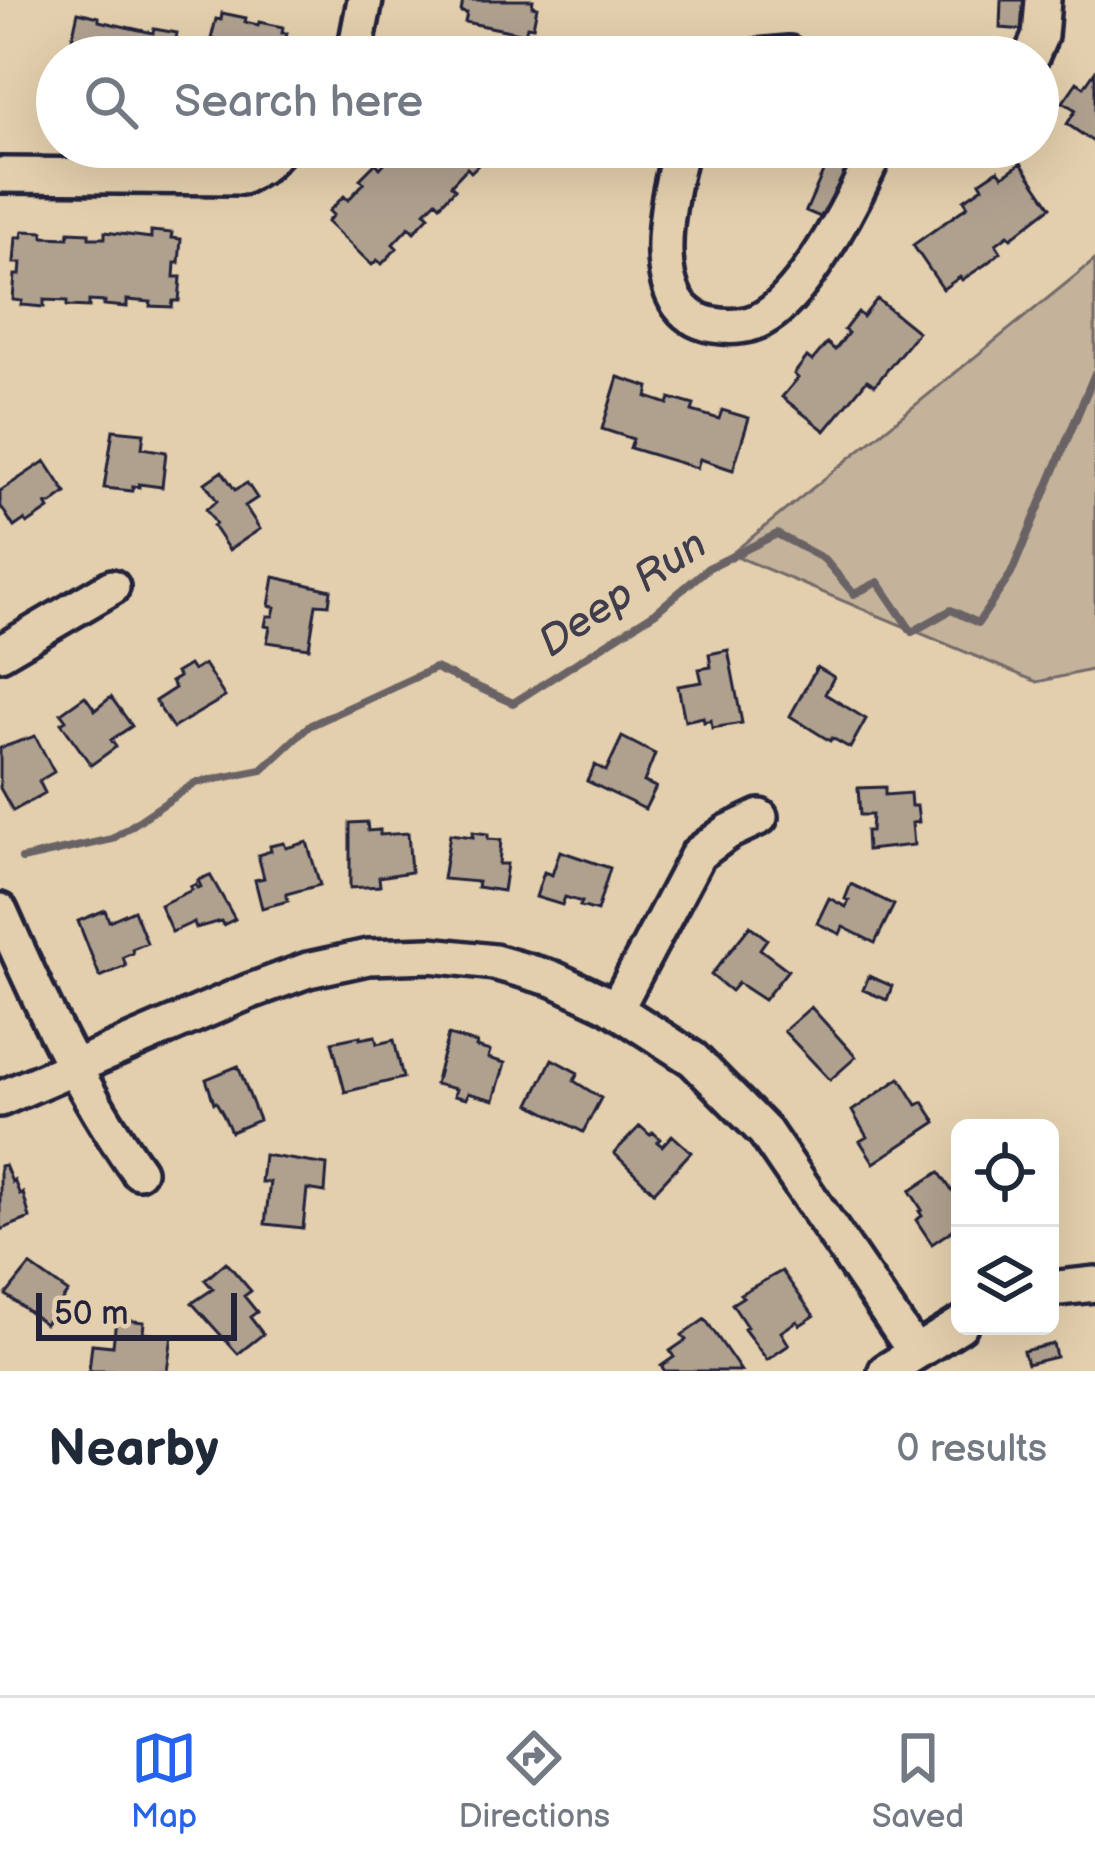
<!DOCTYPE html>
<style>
body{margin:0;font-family:"Balsamiq Sans",sans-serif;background:#f6f6f7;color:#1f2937}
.controls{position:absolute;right:36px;bottom:36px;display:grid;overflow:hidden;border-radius:18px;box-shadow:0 12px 48px #0002}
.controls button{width:108px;height:108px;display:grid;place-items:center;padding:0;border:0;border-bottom:3px solid #e0e1e3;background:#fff;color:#1f2937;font:60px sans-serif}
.scale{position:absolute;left:36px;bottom:30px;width:201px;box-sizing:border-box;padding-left:12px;border:6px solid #22223b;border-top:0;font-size:33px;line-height:42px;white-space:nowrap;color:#22223b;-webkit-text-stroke:9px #e3cfad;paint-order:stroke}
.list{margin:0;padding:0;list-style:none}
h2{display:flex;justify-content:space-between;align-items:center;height:156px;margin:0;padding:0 48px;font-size:51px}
h2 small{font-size:39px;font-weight:400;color:#747a83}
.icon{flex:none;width:66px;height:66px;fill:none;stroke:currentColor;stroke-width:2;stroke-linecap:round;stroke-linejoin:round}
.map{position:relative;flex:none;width:1095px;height:1371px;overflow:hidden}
.search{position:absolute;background:#fff;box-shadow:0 12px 48px #0002;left:36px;right:36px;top:36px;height:132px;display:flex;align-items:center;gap:30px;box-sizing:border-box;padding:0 42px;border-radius:66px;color:#747a83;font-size:45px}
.sheet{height:324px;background:#fff}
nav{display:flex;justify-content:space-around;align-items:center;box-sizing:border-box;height:168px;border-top:3px solid #e0e1e3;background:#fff;font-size:33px;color:#747a83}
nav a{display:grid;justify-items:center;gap:6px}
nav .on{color:#2563eb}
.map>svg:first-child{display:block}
.green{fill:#c4b39a;stroke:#736a6a;stroke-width:3}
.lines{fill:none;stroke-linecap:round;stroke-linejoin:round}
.stream{stroke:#6b6366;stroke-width:8}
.building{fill:#b0a18f;stroke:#22223b;stroke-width:3}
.minor-casing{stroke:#22223b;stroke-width:42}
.minor{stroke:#e3cfad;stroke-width:33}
.labels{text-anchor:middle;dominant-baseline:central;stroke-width:12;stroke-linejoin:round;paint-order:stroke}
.water-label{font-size:42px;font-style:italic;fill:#403d4d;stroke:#e3cfad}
</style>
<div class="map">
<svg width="1095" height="1371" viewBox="0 0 1095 1371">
<rect width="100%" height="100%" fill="#e3cfad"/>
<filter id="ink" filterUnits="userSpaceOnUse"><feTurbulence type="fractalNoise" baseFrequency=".00833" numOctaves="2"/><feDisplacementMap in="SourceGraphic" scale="24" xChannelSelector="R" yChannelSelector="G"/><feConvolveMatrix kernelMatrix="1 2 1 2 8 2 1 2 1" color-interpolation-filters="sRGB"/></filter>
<g filter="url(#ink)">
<path class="green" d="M1095 260V669L1037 682 731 554Z"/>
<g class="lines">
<path class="stream" d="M22 859 112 839 195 783 262 770 309 726 435 668 513 703 656 612 708 568 777 534 824 559 854 594 878 582 912 632 951 610 978 623 1011 574 1095 373"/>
</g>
<path class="building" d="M463 0H533L532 6 537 7 533 27 527 26 525 34 465 22 467 13 461 12Z
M1001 0H1027L1025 30 1000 28Z
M78 12 99 17V21L153 33 154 29 177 33 172 57H68Z
M222 13 246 18 245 22 258 25 259 22 283 27 282 33H287L283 55 213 57 217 40 211 39 216 19 221 20Z
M1095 71V143L1067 124 1076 110 1063 102 1077 82 1084 87Z
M391 147H487L482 152 487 156 471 172 467 168 451 185 455 189 440 205 436 201 425 212 429 216 414 232 409 227 393 244 397 248 382 264 377 260 372 265 327 222 333 215 329 211 344 196 348 200 364 183 360 179 376 163 380 168 391 156 387 152Z
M834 147 859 155 830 221 806 211Z
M1021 163 1051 207 1011 238 1008 235 996 244 1001 252 986 264 962 280 960 277 943 289 913 245 968 206 964 200 983 187 980 182 998 170 1003 176Z
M23 231 43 232V237L68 238 69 232 89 233V238H105V232L151 238V231L172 233 171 238 181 239 179 263H175L174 277H181L179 301H173L172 307 150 306 151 302 127 300V307L104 305 105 302 89 301V307L67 306V301L44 300V307L21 305 22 301 13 300 15 275H20L21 263H14L16 237H22Z
M877 299 918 332 875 385 867 380 825 431 782 397 798 378 794 374 807 357 812 361 827 343 835 350 848 333 844 330 858 312 863 317Z
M618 377 649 387 647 397 668 404 670 398 694 405 692 411 719 419 722 410 749 418 733 470 700 459 697 468 630 448 633 439 602 429Z
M113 430 144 433 142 448 166 452 162 487 139 484V487L133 486 132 491 104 488Z
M45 461 66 493 51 504H46L49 509 27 524 24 520 14 527 0 505V491Z
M222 471 235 490 247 483 257 498 245 506 260 529 229 550 213 526 216 524 206 509 217 501 205 483Z
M274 577 331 590 329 605 316 604 309 648 267 642 270 627 265 626 267 616H273L275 607 269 606Z
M728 650 742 723 712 728 711 720 704 722 703 717 685 721 678 686 702 682 699 669 711 667 709 654Z
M204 664 225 697 173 728 155 701 175 688 171 682 179 677 176 673 189 665 193 671Z
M817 667 834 677 825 694 866 719 850 748 832 738 830 741 790 716Z
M85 696 95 710 111 697 132 726 111 740 116 747 91 765 61 723 66 720 61 713Z
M35 736 54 772 39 781 45 793 13 811 0 788V748Z
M622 737 655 754 644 782 656 787 645 809 587 781 595 765 606 771Z
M885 787V795L910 793 911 806H917L919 822 912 823 914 845 867 850 866 831H871L872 815H860L858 788Z
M367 822 368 831 380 830V835L408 833 411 872 379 877 380 886 350 888V823Z
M473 832 488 834V839L501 840 499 864H507L503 891 477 887 478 882 443 879 450 834 473 837Z
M307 842 320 885 286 894 288 901 262 908 255 880 264 878 258 855 271 851 270 846 284 843 286 848Z
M560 851 610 868 597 911 580 906 582 902 565 897 562 905 536 897 544 872 552 875Z
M210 875 235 919 223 925 221 921 196 928 194 922 172 932 160 905 192 890 190 887 196 884 197 888 201 887 198 880Z
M851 884 894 905 875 943 843 927 840 934 817 923 829 898 846 907 849 901 845 899Z
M105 910 109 921 134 910 147 943 132 949 133 953 123 957 126 966 100 977 78 921Z
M750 926 767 939 760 949 788 970 764 1000 738 983 731 991 711 975Z
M869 976 892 986 887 1000 863 990Z
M811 1007 856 1057 830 1080 784 1031Z
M448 1035 477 1043 476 1047 490 1051 488 1058 505 1063 494 1100 468 1093 466 1099 454 1096 456 1089 435 1084Z
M360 1036V1039L375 1036 377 1044 394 1040 403 1078 345 1092 332 1042Z
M552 1059 578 1073 574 1081 601 1098 583 1132 530 1104Z
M238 1066 259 1120 231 1132 223 1114 216 1102 214 1103 206 1079Z
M900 1078 917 1105 923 1102 936 1122 874 1163 860 1141 867 1137 852 1111Z
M640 1126 650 1135 653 1132 660 1139 657 1142 662 1146 672 1135 691 1152 654 1192 614 1153Z
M264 1155 327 1165 325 1192 307 1189 303 1228 265 1224 270 1182H261Z
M5 1165 12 1182 14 1180 20 1195 23 1193 30 1218 0 1230V1166Z
M939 1172 952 1191 960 1186V1225L932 1244 916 1220 922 1216 919 1211 922 1210 910 1191Z
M226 1262 251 1291 244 1296 257 1312 250 1317 263 1334 238 1354 192 1303 213 1289 205 1280Z
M30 1265 68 1292 45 1324 6 1295Z
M782 1271 814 1316 800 1325 797 1321 781 1332 789 1345 767 1360 744 1329 747 1327 732 1304 743 1297 740 1294Z
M116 1319 144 1322 143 1333 172 1336 167 1371H89L92 1344 113 1346Z
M705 1319 741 1371H665L661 1366 674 1357 670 1351 686 1340 682 1335Z
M1053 1344 1056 1357 1027 1364 1023 1351Z"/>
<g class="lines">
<g class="minor-casing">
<path id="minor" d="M354 57 365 0
M757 57 789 54 793 57
M1031 57 1040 36 1043 0
M681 147C669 196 639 313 714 325 732 328 751 327 767 316 808 290 858 193 877 147
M0 175 242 177 264 164 280 147
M0 653 112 587
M0 911C40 1001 80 1090 138 1171
M616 1009 698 854 728 832 760 817
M0 1099 248 992 308 970 368 957 431 955 494 962 554 979 609 1005 693 1059 765 1132 915 1352
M1050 1289 1095 1284
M886 1371 960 1325"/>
</g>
<use href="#minor" class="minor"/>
</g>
</g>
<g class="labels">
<g class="water-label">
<text transform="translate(623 594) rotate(-34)">Deep Run</text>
</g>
</g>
</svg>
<div class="controls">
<button><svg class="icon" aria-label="locate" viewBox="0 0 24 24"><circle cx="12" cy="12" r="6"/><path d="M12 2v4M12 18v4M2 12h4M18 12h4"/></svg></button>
<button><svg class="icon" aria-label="layers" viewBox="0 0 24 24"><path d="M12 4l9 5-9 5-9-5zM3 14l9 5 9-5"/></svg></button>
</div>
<div class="scale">50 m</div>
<div class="search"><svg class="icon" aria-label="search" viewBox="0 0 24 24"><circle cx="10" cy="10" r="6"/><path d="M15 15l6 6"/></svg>Search here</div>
</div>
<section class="sheet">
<h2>Nearby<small>0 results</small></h2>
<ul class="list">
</ul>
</section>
<nav>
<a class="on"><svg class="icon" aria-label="map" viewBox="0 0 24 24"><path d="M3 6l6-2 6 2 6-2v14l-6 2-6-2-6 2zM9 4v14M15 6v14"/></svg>Map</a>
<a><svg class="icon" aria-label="directions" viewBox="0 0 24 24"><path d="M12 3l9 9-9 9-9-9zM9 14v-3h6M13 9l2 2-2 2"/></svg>Directions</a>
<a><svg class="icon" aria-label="saved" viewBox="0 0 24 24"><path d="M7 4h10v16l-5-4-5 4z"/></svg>Saved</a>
</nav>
